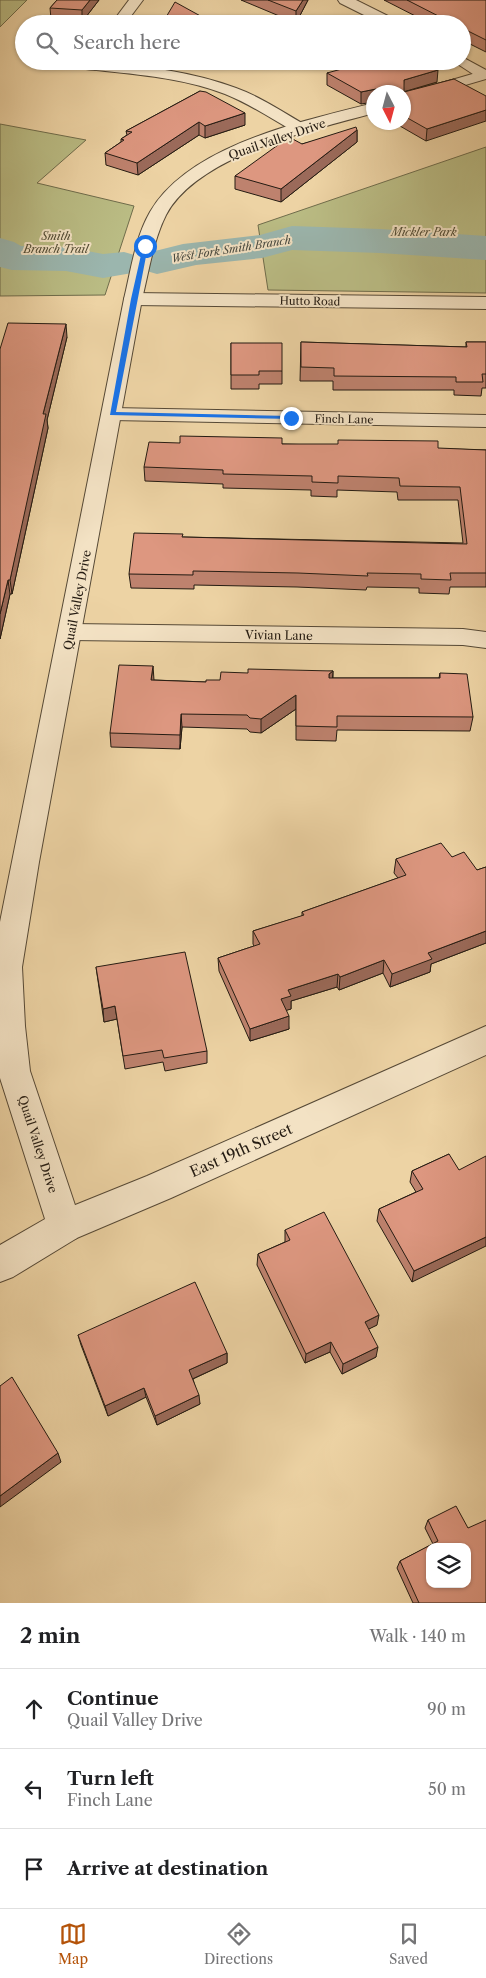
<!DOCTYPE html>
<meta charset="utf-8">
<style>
body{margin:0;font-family:"Libre Caslon Text",serif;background:#f6f6f6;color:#202124}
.controls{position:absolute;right:15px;bottom:15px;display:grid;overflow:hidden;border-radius:10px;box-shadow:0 1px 4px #0004}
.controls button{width:45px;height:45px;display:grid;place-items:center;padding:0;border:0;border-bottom:1px solid #e0e0e0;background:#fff;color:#202124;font:25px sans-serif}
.compass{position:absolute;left:366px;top:85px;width:45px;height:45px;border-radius:50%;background:#fff;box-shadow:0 1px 4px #0004;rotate:174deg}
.stop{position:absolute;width:15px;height:15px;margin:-11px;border:4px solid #1a73e8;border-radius:50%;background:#fff}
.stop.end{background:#1a73e8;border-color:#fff;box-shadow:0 1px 5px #0008}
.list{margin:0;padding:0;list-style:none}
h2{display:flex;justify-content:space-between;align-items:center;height:65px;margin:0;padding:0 20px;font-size:21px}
h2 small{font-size:16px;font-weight:400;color:#757577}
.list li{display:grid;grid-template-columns:32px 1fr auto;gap:15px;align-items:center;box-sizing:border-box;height:80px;padding:0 20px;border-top:1px solid #e0e0e0}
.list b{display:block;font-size:19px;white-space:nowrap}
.list p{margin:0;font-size:16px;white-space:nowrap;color:#757577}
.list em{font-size:16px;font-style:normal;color:#757577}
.icon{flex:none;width:28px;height:28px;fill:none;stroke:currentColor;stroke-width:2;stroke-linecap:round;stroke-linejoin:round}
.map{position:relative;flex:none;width:486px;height:1603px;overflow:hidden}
.search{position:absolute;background:#fff;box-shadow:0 1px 4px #0004;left:15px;right:15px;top:15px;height:55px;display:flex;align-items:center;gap:12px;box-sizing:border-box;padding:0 18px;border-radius:28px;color:#757577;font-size:19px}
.sheet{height:305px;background:#fff}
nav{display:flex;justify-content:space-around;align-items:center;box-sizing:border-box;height:70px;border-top:1px solid #e0e0e0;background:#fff;font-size:14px;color:#757577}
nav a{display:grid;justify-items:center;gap:2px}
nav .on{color:#b45309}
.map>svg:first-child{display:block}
.green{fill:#babc84;stroke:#6f6c4b}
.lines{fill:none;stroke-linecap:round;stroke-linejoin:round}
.river{fill:#9bb6ae;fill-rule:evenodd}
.minor-casing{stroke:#564936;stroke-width:2}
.tertiary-casing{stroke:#564936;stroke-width:2}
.minor{fill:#f3e2c4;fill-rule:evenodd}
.tertiary{fill:#f3e2c4;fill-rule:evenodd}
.wall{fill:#be826e;stroke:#241b12}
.shaded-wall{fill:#9b6a5a;stroke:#241b12}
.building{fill:#dd9780;stroke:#241b12;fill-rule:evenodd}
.route{fill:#1a73e8}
.labels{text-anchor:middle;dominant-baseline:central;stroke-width:4;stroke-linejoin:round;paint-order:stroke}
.far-park-label{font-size:11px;font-style:italic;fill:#514b34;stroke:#f3e2c4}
.far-water-label{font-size:11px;font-style:italic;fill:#484a41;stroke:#f3e2c4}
.far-street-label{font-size:11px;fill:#241b12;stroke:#f3e2c4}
.street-label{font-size:12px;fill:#241b12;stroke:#f3e2c4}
.near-street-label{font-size:15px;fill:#241b12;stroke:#f3e2c4}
</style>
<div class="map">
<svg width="486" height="1603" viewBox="0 0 486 1603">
<rect width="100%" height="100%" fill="#edd3a4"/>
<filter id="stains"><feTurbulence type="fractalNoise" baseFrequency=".004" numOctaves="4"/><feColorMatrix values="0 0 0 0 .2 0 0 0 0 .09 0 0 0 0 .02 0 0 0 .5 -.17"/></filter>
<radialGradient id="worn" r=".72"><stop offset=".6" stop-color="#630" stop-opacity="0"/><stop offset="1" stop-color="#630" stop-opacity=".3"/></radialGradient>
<path class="green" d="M0 0H27L0 27Z
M0 124 86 140 37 183 134 206 105 295 0 296Z
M486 147V293L268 290 258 225Z"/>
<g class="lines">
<path class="river" d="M292 226 380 229 486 236V260L380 253 292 250 262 258 196 265 157 274 143 270 141 268 138 272 103 278 66 271 12 270 0 267V238L14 242 21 246 66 247 103 254 124 252 138 256 140 258 143 254 183 244 260 235Z"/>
<g class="minor-casing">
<path id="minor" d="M129 0H143L125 24H111Z
M338 0H356L398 21 400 24H382L340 3Z
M462 57 486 70V79L479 78 453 61H462Z
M93 61C141 66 190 71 236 88 261 97 283 112 307 126L309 129 307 132H295C272 119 250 104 225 94 181 77 132 74 86 69L81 68 79 65 81 62Z
M133 293 486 297V309L133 305 126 303 124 299 126 295Z
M112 408 486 415V427L112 420 105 418 102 414 105 410Z
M71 624 463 629 486 632V648L463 645 71 640 62 638 59 632 62 626Z
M486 1026V1055L171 1198 65 1243 53 1238 48 1226 53 1214 147 1176Z"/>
</g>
<g class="tertiary-casing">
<path id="tertiary" d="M486 70V79L404 103V94Z
M374 103V113C313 130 198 155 166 215 153 241 149 271 142 299L39 862 22 967 25 1026 30 1071 82 1226 77 1238 13 1277 0 1282V1245L45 1219 0 1078V922L124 299C131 270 135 238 150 212 189 145 303 121 374 103Z"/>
</g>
<use href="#minor" class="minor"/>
<use href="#tertiary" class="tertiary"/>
</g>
<path class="wall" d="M57 0H99L82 22 51 19 50 8Z
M241 0H308L296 23Z
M384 0H486V52L462 40V24H431Z
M327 73 437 82 404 92 454 79 426 141 393 122H404V92H374L361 104 327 85Z
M200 91 245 125 205 138 199 135 138 175 106 165 105 153 121 142V139L127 135 126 131Z
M357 130V142L281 202 235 189V176L302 144Z
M67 337 47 420 48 428 12 594H10L0 639V349Z
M301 342 466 347V342H486V388H482L481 396 454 395V390H333V381H300Z
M231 343 282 371V384H259V389H231Z
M180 443 282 444 486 450V587H450L449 594 419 593V588L367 587 366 590 297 587 194 585V589L131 588 129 574 183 537 463 543 458 500H398L397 492 337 490V497L311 496V490L223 488V484L145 481 144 467Z
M333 671V678H439L440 673 473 717 470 731 337 730 336 741 296 740V709L261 733 250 732 247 729 182 727 180 749 111 747 110 733 154 680 206 682Z
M452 857 477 870 486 867V943L431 964 430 972 390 987 383 973 339 990 337 987 291 1001V1009L286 1010 289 1029 250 1041 219 971 218 958 254 946 253 944V931L302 916V912L398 878 394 873 396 859Z
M96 967 207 1051V1063L165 1071 163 1062 125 1069 117 1019 104 1022Z
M449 1154 412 1282 377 1221 379 1209 416 1192 410 1182 412 1171Z
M285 1230 377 1325 368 1329 376 1357 342 1374 330 1352 305 1363 257 1265 258 1254 285 1242Z
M78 1335 227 1353V1363L193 1379 200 1404 157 1425 146 1397 108 1416 81 1345Z
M428 1520 468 1528 486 1603H413L397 1568 400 1561 433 1544 425 1528Z"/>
<path class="shaded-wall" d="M90 0H99L82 22V10Z
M303 0H308L296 23V11Z
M438 70 437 82 403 92 404 80Z
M376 89V92H374V102L361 104V92Z
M486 110V121L426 141 427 129Z
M245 113V125L205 138V126Z
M199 122V135L138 175 137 163Z
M357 130V142L281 202V189Z
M66 324 67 337 47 420 48 428 12 594 10 580 43 414Z
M8 580 10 594 0 639V614Z
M153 666 154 680 152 694 151 680Z
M333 671 332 685 328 688 329 674Z
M296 695V709L261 733V719Z
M181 714 182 727 180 749V735Z
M486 931V943L431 964 430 972 390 987 392 974 428 953Z
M384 960 383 973 339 990 340 977Z
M338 974 337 987 291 1001V1009L281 1012V999L288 990Z
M115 1006 117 1019 104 1022 103 1009Z
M289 1016V1029L250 1041V1029Z
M486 1237V1246L412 1282 414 1271Z
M379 1315 377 1325 363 1332 365 1322Z
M331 1342 330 1352 305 1363 306 1354Z
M378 1347 376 1357 342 1374 343 1364Z
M227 1353V1363L190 1380 189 1370Z
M144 1388 146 1397 108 1416 105 1406Z
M199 1395 200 1404 157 1425 155 1416Z
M58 1453 61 1462 0 1507V1496Z"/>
<path class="building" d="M57 0H90L82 10 50 8Z
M268 0H303L296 11Z
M407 0H486V40L462 28V24H454Z
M175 2 215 24H162Z
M371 61H421L438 70 404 80V92L454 79 486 96V110L427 129 404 116V92H376V89L361 92 327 73Z
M200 91 206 92 245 113 205 126 199 122 137 163 105 153 124 140 121 139 132 132 126 131Z
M356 127 357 130 281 189 235 176 289 137 302 144Z
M8 323 66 324 43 414H46L10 580H8L0 614V349Z
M301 342 467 347 466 342H486V374H482L483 382H456V377L334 376V368L301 367Z
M231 343H282V371H259V375H231Z
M180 436 282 438V444H338V440L438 441V448L486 450V573H450L451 580 421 579V574L367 573 368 576 298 573 193 571V575L129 574 134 533 183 534 182 537 467 544 460 487 400 486 399 478 338 476V483L312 482V476L223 474V470L144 467 149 442 180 443Z
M119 665 153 666 151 680 206 682V680H220L221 672 248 673V669L333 671 329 674V678H440V673L467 674 473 717 337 716V727L296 726V695L261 719 250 718 247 715 181 714 180 735 110 733Z
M441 843 452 857 464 852 477 870 486 867V931L428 953 432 959 392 974 384 960 340 977 338 974 288 990 291 996 281 999 289 1016 250 1029 218 958 260 944 253 931 304 915 302 912 406 875 396 859Z
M185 952 207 1051 164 1058 162 1050 123 1056 115 1006 103 1009 96 967Z
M449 1154 459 1170 486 1156V1237L414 1271 379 1209 423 1189 412 1171Z
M324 1212 379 1315 365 1322 378 1347 343 1364 331 1342 306 1354 258 1254 290 1240 285 1230Z
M195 1282 227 1353 189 1370 199 1395 155 1416 144 1388 105 1406 78 1335Z
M12 1377 58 1453 0 1496V1386Z
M456 1506 468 1528 486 1520V1603H419L400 1561 438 1541 428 1520ZM430 1547H467V1584H430Z"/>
<path class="route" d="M145 244 148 246 116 412 291 416 293 419 110 415 131 299 143 246Z"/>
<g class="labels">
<g class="far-park-label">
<text x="424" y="232">Mickler Park</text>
<text x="56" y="236">Smith<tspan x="56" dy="13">Branch Trail</tspan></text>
</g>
<g class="far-water-label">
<text transform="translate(231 249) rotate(-9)">West Fork Smith Branch</text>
</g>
<g class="far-street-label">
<text transform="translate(310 301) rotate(1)">Hutto Road</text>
<text transform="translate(344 419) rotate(1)">Finch Lane</text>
</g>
<g class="street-label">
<text transform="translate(277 139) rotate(-19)">Quail Valley Drive</text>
<text transform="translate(77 600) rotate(-79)">Quail Valley Drive</text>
<text transform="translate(279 635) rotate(1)">Vivian Lane</text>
<text transform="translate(38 1144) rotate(72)">Quail Valley Drive</text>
</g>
<g class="near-street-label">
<text transform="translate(241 1150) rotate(-24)">East 19th Street</text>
</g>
</g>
<rect width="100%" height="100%" filter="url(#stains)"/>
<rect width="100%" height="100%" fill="url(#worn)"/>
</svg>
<div class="controls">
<button><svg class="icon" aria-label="layers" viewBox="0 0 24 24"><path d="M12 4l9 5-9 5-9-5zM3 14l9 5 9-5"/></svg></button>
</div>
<svg class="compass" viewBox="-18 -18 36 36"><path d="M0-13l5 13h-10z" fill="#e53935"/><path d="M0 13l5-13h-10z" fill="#757577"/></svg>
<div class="stop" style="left:145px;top:246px"></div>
<div class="stop end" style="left:291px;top:418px"></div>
<div class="search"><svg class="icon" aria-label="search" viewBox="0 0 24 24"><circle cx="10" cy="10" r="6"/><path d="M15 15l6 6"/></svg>Search here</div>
</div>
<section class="sheet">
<h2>2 min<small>Walk · 140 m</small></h2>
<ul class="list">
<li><svg class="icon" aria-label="ahead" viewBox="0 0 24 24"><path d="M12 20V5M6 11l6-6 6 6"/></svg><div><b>Continue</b><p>Quail Valley Drive</p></div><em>90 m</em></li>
<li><svg class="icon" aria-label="left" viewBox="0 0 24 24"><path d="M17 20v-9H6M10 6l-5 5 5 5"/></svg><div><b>Turn left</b><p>Finch Lane</p></div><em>50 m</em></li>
<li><svg class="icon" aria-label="arrive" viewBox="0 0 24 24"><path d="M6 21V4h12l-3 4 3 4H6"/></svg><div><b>Arrive at destination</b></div></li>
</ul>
</section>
<nav>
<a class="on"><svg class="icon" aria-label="map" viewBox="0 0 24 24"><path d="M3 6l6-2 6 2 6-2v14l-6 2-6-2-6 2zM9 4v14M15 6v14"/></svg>Map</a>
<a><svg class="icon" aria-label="directions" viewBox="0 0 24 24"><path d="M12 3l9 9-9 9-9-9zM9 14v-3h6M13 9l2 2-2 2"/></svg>Directions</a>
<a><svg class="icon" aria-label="saved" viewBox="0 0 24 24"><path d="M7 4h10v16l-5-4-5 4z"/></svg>Saved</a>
</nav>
